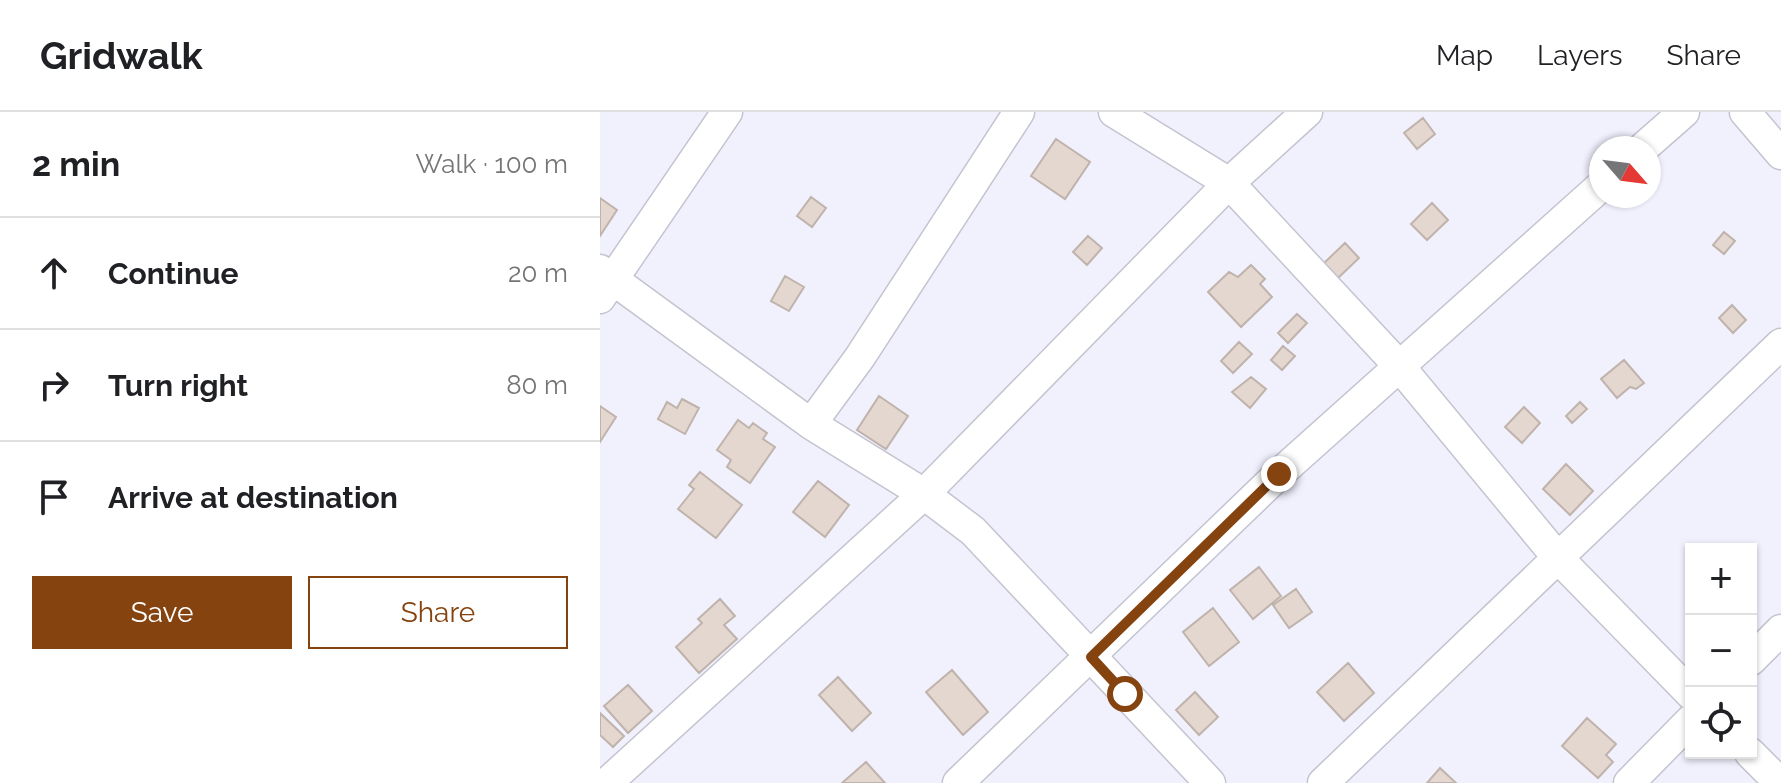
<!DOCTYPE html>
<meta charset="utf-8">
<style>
body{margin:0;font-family:Raleway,sans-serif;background:#f6f6f6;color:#202124}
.controls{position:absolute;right:24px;bottom:24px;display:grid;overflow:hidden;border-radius:0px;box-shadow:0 2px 6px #0004}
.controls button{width:72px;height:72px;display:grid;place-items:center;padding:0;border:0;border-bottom:2px solid #e0e0e0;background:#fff;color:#202124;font:40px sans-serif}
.compass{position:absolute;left:989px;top:24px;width:72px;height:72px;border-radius:50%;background:#fff;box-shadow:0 2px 6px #0004;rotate:118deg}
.stop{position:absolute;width:24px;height:24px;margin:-18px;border:6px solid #85430f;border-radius:50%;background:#fff}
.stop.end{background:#85430f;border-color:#fff;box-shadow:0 2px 8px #0008}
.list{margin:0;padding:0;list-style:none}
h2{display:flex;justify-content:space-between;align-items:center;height:104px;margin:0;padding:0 32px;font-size:34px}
h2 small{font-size:26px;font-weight:400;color:#757577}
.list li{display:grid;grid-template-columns:52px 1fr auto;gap:24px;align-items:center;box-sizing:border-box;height:112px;padding:0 32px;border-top:2px solid #e0e0e0}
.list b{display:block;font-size:30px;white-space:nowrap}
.list em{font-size:26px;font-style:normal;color:#757577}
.actions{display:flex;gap:16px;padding:24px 32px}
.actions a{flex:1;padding:18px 0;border:2px solid #85430f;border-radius:0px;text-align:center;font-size:28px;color:#85430f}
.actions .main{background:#85430f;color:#fff}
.icon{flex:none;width:44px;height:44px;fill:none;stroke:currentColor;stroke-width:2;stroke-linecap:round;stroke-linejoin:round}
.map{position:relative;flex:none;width:1181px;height:671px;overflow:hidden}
header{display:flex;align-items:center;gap:48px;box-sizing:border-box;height:112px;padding:0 40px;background:#fff;border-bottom:2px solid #e0e0e0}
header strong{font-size:38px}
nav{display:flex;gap:44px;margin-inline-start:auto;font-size:28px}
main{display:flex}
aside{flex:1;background:#fff}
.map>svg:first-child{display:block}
.building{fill:#e4d7cf;stroke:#bfb3ab;stroke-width:2}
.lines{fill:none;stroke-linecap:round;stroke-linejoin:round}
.minor-casing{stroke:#c4c4d0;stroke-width:33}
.minor{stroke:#fff;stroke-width:30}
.route{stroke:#85430f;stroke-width:10}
</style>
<header>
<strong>Gridwalk</strong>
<nav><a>Map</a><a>Layers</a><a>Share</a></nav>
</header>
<main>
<aside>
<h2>2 min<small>Walk · 100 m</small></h2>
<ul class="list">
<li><svg class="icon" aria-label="ahead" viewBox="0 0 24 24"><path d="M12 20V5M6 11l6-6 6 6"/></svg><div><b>Continue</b></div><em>20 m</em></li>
<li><svg class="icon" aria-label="right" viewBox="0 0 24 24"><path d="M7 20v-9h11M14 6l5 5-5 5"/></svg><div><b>Turn right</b></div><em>80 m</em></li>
<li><svg class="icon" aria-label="arrive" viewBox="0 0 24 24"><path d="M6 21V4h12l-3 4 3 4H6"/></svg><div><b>Arrive at destination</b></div></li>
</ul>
<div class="actions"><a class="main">Save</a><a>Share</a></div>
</aside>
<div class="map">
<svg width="1181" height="671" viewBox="0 0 1181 671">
<rect width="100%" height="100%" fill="#f1f1fe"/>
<path class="building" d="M823 6 835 22 817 37 804 21Z
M456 27 490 50 465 87 431 64Z
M211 85 226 96 212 115 197 104Z
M0 86 17 98 0 124Z
M832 91 848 108 827 128 811 112Z
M1124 120 1135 129 1124 142 1113 133Z
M488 124 502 136 487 153 473 140Z
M745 131 759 146 738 166 724 151Z
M651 153 665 167 660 172 672 185 641 215 608 180 629 160 638 165Z
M185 164 204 175 189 199 171 189Z
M1132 193 1146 208 1133 221 1119 206Z
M697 202 707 211 688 231 678 221Z
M639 230 652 242 633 261 621 249Z
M683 234 695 244 682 258 671 248Z
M1024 248 1044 271 1036 277 1030 275 1017 286 1001 267Z
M651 265 666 277 650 296 632 280Z
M279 284 308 304 286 337 257 318Z
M82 287 99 296 85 322 58 307 67 290 77 296Z
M980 290 987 297 972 311 966 304Z
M0 294 16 305 0 330Z
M924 295 940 311 922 331 905 315Z
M138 308 149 316 153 311 167 321 163 327 175 335 150 371 127 355 131 348 117 338Z
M966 352 993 379 970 403 943 377Z
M100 360 142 393 116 426 78 397 94 377 89 373Z
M218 369 249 393 225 425 193 400Z
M659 455 681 484 653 507 630 478Z
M696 477 712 500 689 516 673 493Z
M120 487 135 504 124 513 137 527 99 561 76 535 102 511 98 507Z
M613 496 639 530 609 554 583 520Z
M748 551 774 581 744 609 717 580Z
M352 558 388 600 363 623 326 580Z
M238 565 271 601 252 619 219 583Z
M28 573 52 599 28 621 4 594Z
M595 580 618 605 599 623 576 598Z
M0 601 24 624 13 635 0 623Z
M987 606 1016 632 1006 643 1013 650 998 666 962 634Z
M266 650 285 671H242Z
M840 656 856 671H827Z"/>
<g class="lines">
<g class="minor-casing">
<path id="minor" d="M514 0 629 71 800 255 958 446 1091 582
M1145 0 1181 42
M1043 36 1084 0
M0 158 211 312 324 382 373 419 610 671
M0 186 127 0
M211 312 260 245 419 0
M1151 548 1181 518
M1150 641 1180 671
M7 671 324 382 629 71 707 0
M358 671 679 362 1001 74
M723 671 1181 232
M1029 671 1091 608"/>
</g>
<use href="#minor" class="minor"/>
</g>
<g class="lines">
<path class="route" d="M525 582 491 545 679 362"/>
</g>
</svg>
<div class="controls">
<button>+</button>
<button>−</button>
<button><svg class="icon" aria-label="locate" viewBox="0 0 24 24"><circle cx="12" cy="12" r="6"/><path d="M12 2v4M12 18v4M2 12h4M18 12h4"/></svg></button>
</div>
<svg class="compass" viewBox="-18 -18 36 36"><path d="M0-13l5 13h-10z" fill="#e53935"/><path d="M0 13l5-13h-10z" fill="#757577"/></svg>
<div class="stop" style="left:525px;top:582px"></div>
<div class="stop end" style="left:679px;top:362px"></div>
</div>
</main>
